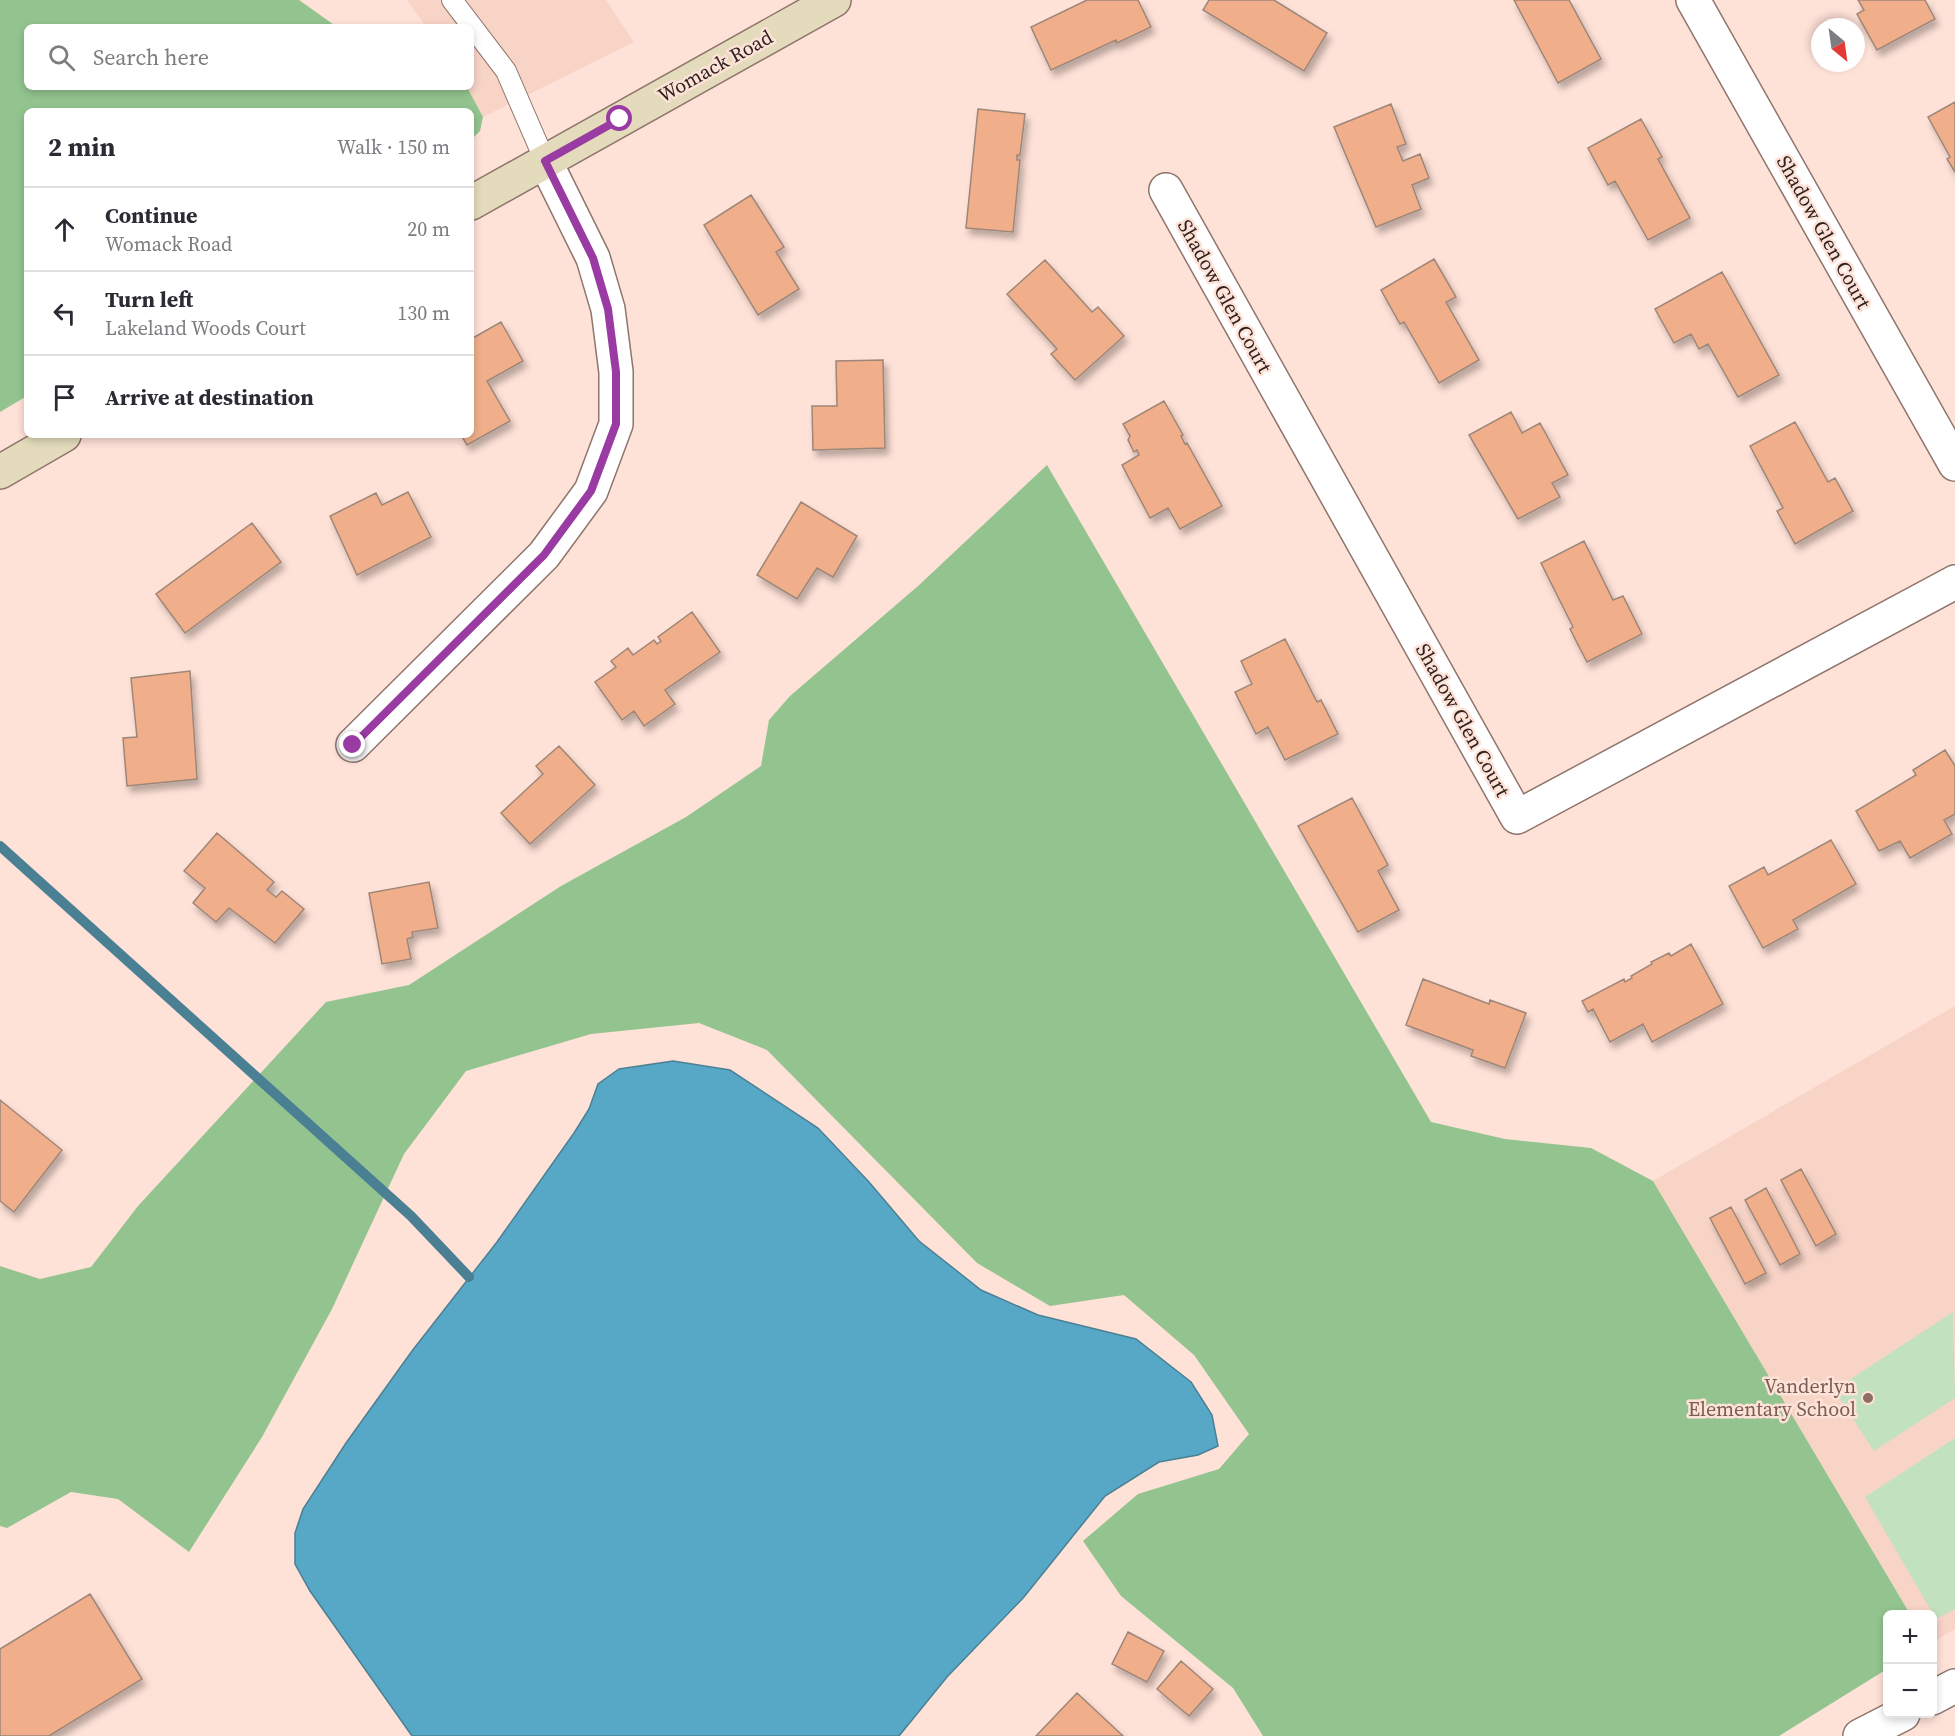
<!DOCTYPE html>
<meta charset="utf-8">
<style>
body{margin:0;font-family:"Source Serif 4",serif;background:#f7f7f7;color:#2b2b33}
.controls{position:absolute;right:18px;bottom:18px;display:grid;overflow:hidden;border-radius:9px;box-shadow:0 3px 9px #0003}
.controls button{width:54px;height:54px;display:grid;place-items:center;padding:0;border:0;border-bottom:2px solid #e1e1e2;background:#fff;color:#2b2b33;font:30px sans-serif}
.compass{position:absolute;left:1811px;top:18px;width:54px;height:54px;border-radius:50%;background:#fff;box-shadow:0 3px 9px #0003;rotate:151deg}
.stop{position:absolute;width:18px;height:18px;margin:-14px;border:4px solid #9a3ba3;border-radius:50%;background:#fff}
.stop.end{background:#9a3ba3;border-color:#fff;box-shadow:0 2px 6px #0008}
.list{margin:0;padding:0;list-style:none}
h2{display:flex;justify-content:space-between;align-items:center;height:78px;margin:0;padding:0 24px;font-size:26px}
h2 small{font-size:20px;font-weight:400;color:#7c7c81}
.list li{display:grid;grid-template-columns:39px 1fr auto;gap:18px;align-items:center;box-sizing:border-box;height:84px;padding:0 24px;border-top:2px solid #e1e1e2}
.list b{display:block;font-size:22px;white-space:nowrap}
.list p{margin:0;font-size:20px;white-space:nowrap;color:#7c7c81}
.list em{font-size:20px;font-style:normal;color:#7c7c81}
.icon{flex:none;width:33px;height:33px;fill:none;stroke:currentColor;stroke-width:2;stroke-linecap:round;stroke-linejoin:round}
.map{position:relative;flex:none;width:1955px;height:1736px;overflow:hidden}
.search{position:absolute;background:#fff;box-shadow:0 3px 9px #0003;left:24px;top:24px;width:450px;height:66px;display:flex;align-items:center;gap:15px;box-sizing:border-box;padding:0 21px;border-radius:9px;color:#7c7c81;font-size:22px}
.panel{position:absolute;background:#fff;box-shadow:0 3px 9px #0003;left:24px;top:108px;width:450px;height:330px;border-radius:9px}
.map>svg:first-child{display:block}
.built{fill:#f8d4c7}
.green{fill:#c2e1bf}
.forest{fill:#93c48f}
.water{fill:#57a8c6;stroke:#4b8094;stroke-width:1.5}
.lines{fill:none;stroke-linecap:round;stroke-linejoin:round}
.stream{stroke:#4b8094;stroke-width:10}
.building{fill:#f0af8a;stroke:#9e8678;stroke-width:1.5;filter:url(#shadow)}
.lane-casing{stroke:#8f756c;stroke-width:22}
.street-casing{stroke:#8f756c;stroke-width:36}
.secondary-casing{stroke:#8f756c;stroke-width:36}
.lane{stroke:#fff;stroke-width:20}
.street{stroke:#fff;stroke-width:33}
.secondary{stroke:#e3dbbb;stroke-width:33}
.route{stroke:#9a3ba3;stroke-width:8}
.education-dot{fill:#8d6e63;stroke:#fee1d7;stroke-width:2}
.labels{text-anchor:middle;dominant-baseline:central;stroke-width:5;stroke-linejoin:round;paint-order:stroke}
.street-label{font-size:20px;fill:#2e231f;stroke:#fee1d7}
.education-label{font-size:20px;fill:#785e54;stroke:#fee1d7;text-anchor:end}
</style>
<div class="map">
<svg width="1955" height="1736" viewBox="0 0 1955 1736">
<defs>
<filter id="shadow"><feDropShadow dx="3.5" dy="6" stdDeviation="3" flood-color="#0004"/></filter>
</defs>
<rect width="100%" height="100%" fill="#fee1d7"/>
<path class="built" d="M407 0H606L634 42 483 117 467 87H471V27H426Z
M1955 1006V1629L1933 1642 1932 1614H1910L1653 1181Z"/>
<path class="green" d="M1953 1312 1955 1398 1874 1451 1834 1390Z
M1955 1438V1609L1936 1619 1865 1497Z"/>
<path class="forest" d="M0 0H299L337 27H27V87H467L483 117 480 131 471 140V111H27V396L0 412Z
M1047 465 1431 1122 1505 1139 1591 1148 1653 1181 1910 1614H1888L1887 1669 1779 1736H1263L1233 1688 1121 1596 1083 1541 1138 1494 1219 1469 1249 1434 1194 1355 1124 1295 1050 1306 977 1263 767 1050 699 1023 591 1034 466 1071 404 1154 332 1309 262 1437 189 1552 118 1499 71 1492 7 1528 0 1526V1266L40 1279 91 1267 138 1206 326 1002 409 985 561 886 686 817 761 766 769 720 790 696 918 586Z"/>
<path class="water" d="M673 1061 730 1070 818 1128 869 1182 919 1241 981 1290 1038 1315 1136 1339 1191 1382 1212 1415 1218 1446 1198 1455 1159 1462 1105 1496 1024 1597 947 1677 899 1736H412L310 1591 295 1564V1533L303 1509 346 1443 412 1351 497 1242 574 1133 589 1109 598 1084 619 1069Z"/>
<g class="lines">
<path class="stream" d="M0 846 411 1216 469 1277"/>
</g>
<path class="building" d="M1087 0H1138L1151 27 1117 43 1116 40 1051 70 1031 27Z
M1209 0H1274L1327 33 1304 71 1203 10Z
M1514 0H1569L1601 59 1558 83Z
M1858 0H1925L1935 19 1877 50 1857 14 1864 10Z
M1955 102V172L1947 159 1950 157 1928 117Z
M1391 104 1406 144 1397 147 1403 161 1420 154 1429 178 1412 185 1421 209 1376 227 1334 127Z
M978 109 1025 114 1020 155H1017V160H1020L1013 232 966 228Z
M1641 119 1662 157 1658 159 1690 218 1648 240 1615 181 1608 185 1588 148Z
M751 195 784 247 776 252 799 289 758 315 704 225Z
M1434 259 1456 297 1446 302 1479 360 1439 383 1404 322 1400 324 1381 290Z
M1045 260 1092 312 1098 307 1124 336 1075 380 1051 354 1057 349 1007 294Z
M1722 272 1779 375 1738 397 1708 344 1699 349 1691 334 1674 343 1655 309Z
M501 322 523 361 487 381 510 421 467 445 461 435H471V339Z
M883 360 885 448 813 450 812 406H837L836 361Z
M1164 401 1183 435 1181 436 1185 444 1187 443 1222 506 1180 529 1168 508 1150 518 1122 465 1139 455 1137 450 1134 452 1128 440 1130 436 1123 424Z
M1511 412 1522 433 1540 423 1568 475 1552 483 1560 497 1518 519 1469 435Z
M1795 422 1828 482 1835 478 1853 511 1795 544 1777 511 1783 508 1750 446Z
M408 492 431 537 357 575 330 516 376 493 382 505Z
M801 502 857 536 833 577 817 568 797 599 757 575Z
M252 523 281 562 185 633 156 594Z
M1584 541 1613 600 1623 596 1642 634 1587 662 1570 629 1573 627 1541 563Z
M692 612 720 652 665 690 675 704 644 726 634 711 622 720 595 682 616 667 611 661 628 648 633 655 654 640 657 644 661 641 658 637Z
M1285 639 1317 702 1321 700 1338 734 1285 760 1268 727 1256 734 1235 692 1252 684 1241 661Z
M190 671 197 779 127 786 123 738 137 737 131 678Z
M559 746 595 785 530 844 501 813 543 774 536 766Z
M1945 750 1955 766V814L1944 820 1952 834 1910 858 1900 841 1879 851 1856 811 1916 775 1913 770Z
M1352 798 1388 865 1378 871 1399 910 1358 932 1298 826Z
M217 833 274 882 267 890 276 897 282 891 304 909 275 943 229 908 216 922 193 903 205 888 184 871Z
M1831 840 1856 884 1793 920 1798 929 1763 948 1729 886 1764 867 1768 875Z
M429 882 438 928 412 932 413 937 407 939 411 959 382 964 369 893Z
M1691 944 1723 1004 1652 1042 1643 1024 1610 1042 1593 1009 1588 1012 1582 1001 1624 979 1625 982 1632 978 1631 976 1652 964 1651 962 1669 953 1671 956Z
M1423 979 1489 1004 1490 1000 1526 1013 1505 1068 1471 1056 1473 1050 1406 1025Z
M0 1100 62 1150 14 1212 0 1201Z
M1801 1169 1836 1234 1816 1246 1781 1180Z
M1766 1188 1800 1254 1780 1265 1745 1200Z
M1731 1207 1766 1273 1745 1284 1710 1218Z
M90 1594 142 1679 49 1736H0V1649Z
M1128 1632 1164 1651 1147 1682 1112 1664Z
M1181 1661 1213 1689 1189 1716 1157 1689Z
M1077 1693 1123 1736H1036Z"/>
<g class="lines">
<g class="lane-casing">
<path id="lane" d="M452 0 506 71 545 161"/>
</g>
<g class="street-casing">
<path id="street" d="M1693 0 1955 464
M1166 190 1517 817 1955 582
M353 745 544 555 591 491 616 424V372L608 309 593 258 545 161
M1932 1698 1955 1686
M1860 1736 1903 1714"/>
</g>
<g class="secondary-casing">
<path id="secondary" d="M471 203 834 0
M0 472 64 435"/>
</g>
<use href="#lane" class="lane"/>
<use href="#street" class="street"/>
<use href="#secondary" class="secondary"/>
</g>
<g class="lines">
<path class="route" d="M353 745 544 555 591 491 616 424V372L608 309 593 258 545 161 620 119"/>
</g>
<circle class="education-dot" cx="1868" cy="1398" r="6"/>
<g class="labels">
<g class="street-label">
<text transform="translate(715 66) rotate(-29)">Womack Road</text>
<text transform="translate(1824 232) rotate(61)">Shadow Glen Court</text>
<text transform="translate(1225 296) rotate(61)">Shadow Glen Court</text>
<text transform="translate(1463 720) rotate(61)">Shadow Glen Court</text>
</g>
<g class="education-label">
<text x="1856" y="1386">Vanderlyn<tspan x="1856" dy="23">Elementary School</tspan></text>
</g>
</g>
</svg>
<div class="controls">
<button>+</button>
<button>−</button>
</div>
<svg class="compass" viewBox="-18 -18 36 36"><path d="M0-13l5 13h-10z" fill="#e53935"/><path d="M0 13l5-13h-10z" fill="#7c7c81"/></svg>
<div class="stop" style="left:620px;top:119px"></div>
<div class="stop end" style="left:353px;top:745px"></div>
<div class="search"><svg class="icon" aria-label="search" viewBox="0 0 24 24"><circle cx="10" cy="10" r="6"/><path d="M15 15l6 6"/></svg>Search here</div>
<section class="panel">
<h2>2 min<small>Walk · 150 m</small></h2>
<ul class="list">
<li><svg class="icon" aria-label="ahead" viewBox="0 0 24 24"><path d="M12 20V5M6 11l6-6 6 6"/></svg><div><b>Continue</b><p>Womack Road</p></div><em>20 m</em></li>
<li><svg class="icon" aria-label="left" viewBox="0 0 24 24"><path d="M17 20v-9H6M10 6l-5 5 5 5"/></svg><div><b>Turn left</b><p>Lakeland Woods Court</p></div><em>130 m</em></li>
<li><svg class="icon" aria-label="arrive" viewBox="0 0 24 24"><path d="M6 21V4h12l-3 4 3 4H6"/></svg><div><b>Arrive at destination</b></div></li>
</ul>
</section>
</div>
